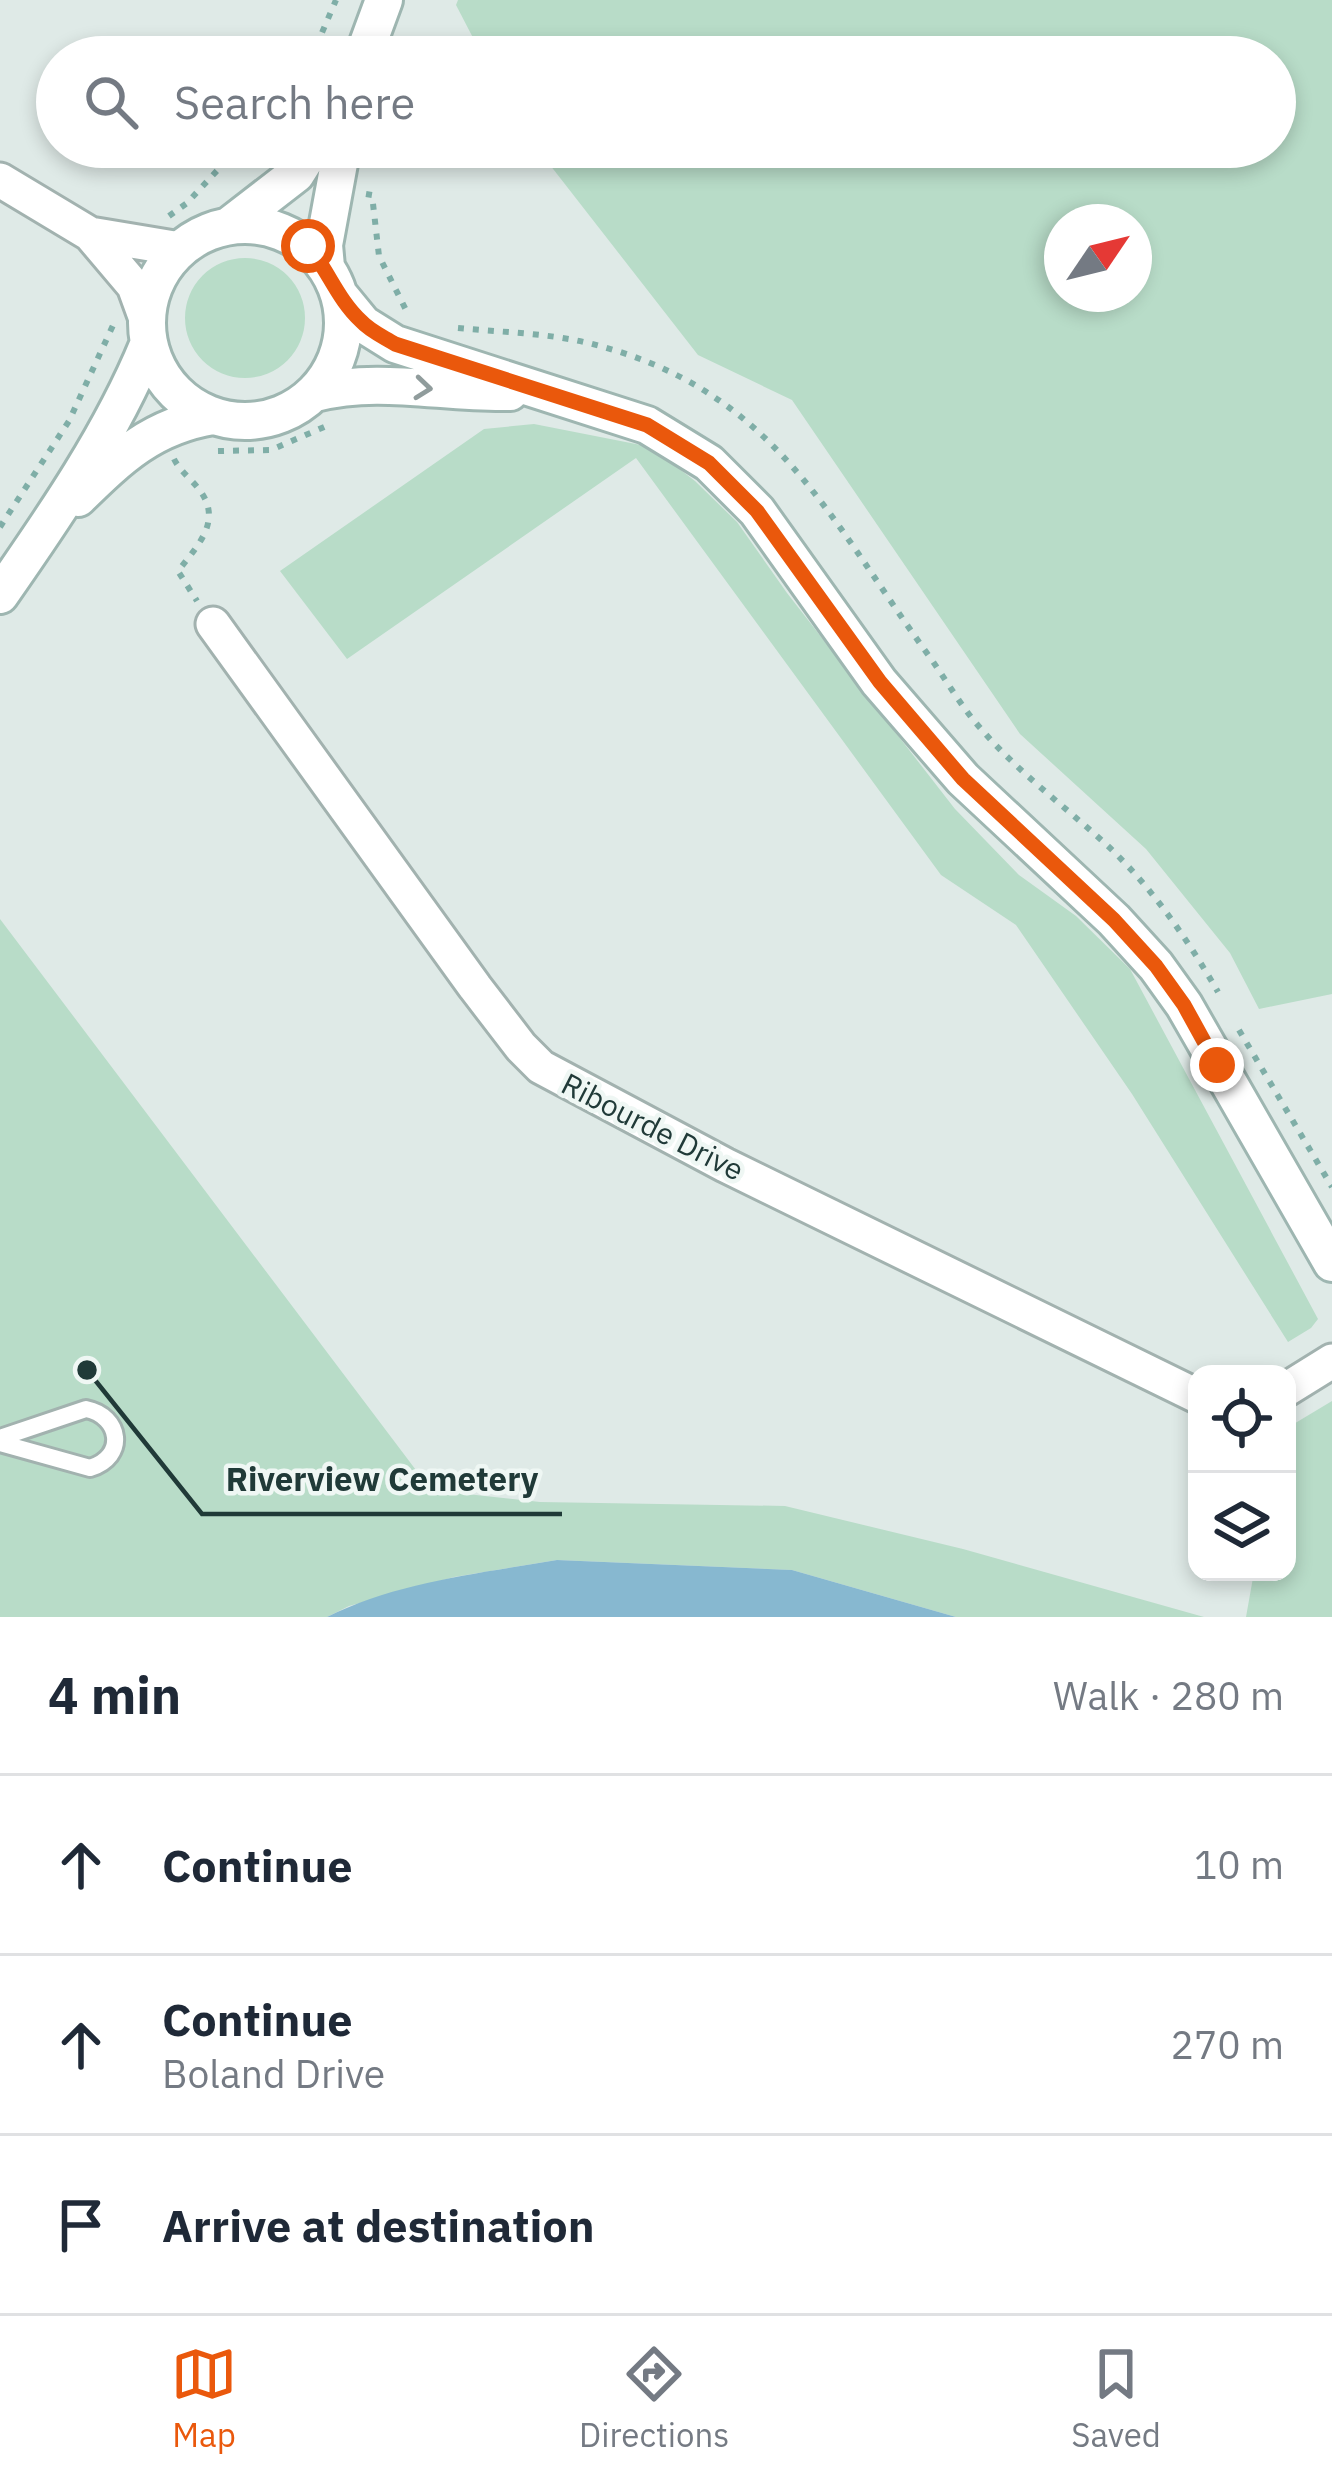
<!DOCTYPE html>
<meta charset="utf-8">
<style>
body{margin:0;font-family:"IBM Plex Sans",sans-serif;background:#f6f6f7;color:#1f2937}
.controls{position:absolute;right:36px;bottom:36px;display:grid;overflow:hidden;border-radius:24px;box-shadow:0 6px 18px #0003}
.controls button{width:108px;height:108px;display:grid;place-items:center;padding:0;border:0;border-bottom:3px solid #e0e1e3;background:#fff;color:#1f2937;font:60px sans-serif}
.compass{position:absolute;left:1044px;top:204px;width:108px;height:108px;border-radius:50%;background:#fff;box-shadow:0 6px 18px #0003;rotate:55deg}
.stop{position:absolute;width:36px;height:36px;margin:-27px;border:9px solid #ea580c;border-radius:50%;background:#fff}
.stop.end{background:#ea580c;border-color:#fff;box-shadow:0 3px 12px #0008}
.list{margin:0;padding:0;list-style:none}
h2{display:flex;justify-content:space-between;align-items:center;height:156px;margin:0;padding:0 48px;font-size:51px}
h2 small{font-size:39px;font-weight:400;color:#747a83}
.list li{display:grid;grid-template-columns:78px 1fr auto;gap:36px;align-items:center;box-sizing:border-box;height:180px;padding:0 48px;border-top:3px solid #e0e1e3}
.list b{display:block;font-size:45px;white-space:nowrap}
.list p{margin:0;font-size:39px;white-space:nowrap;color:#747a83}
.list em{font-size:39px;font-style:normal;color:#747a83}
.icon{flex:none;width:66px;height:66px;fill:none;stroke:currentColor;stroke-width:2;stroke-linecap:round;stroke-linejoin:round}
.map{position:relative;flex:none;width:1332px;height:1617px;overflow:hidden}
.search{position:absolute;background:#fff;box-shadow:0 6px 18px #0003;left:36px;right:36px;top:36px;height:132px;display:flex;align-items:center;gap:30px;box-sizing:border-box;padding:0 42px;border-radius:66px;color:#747a83;font-size:45px}
.sheet{height:696px;background:#fff}
nav{display:flex;justify-content:space-around;align-items:center;box-sizing:border-box;height:168px;border-top:3px solid #e0e1e3;background:#fff;font-size:33px;color:#747a83}
nav a{display:grid;justify-items:center;gap:6px}
nav .on{color:#ea580c}
.map>svg:first-child{display:block}
.green{fill:#b8dcc8;fill-rule:evenodd}
.water{fill:#87b8d0}
.lines{fill:none;stroke-linecap:round;stroke-linejoin:round}
.lane-casing{stroke:#a2b2af;stroke-width:22}
.street-casing{stroke:#a2b2af;stroke-width:39}
.secondary-casing{stroke:#9eb6b1;stroke-width:42}
.path{stroke:#7faea7;stroke-width:6;stroke-dasharray:6 9;stroke-linecap:butt}
.lane{stroke:#fff;stroke-width:16}
.street{stroke:#fff;stroke-width:33}
.secondary{stroke:#fff;stroke-width:36}
.oneway{stroke:#909c9c}
.route{stroke:#ea580c;stroke-width:15}
.labels{text-anchor:middle;dominant-baseline:central;stroke-width:9;stroke-linejoin:round;paint-order:stroke}
.street-label{font-size:30px;fill:#203a38;stroke:#eff7f4}
.leader{fill:none;stroke:#203a38;stroke-width:4.5}
.callout-dot{fill:#203a38;stroke:#eff7f4;stroke-width:4.5}
.callout-label{font-size:33px;text-anchor:middle;font-weight:bold;fill:#203a38;stroke:#eff7f4;stroke-width:9;stroke-linejoin:round;paint-order:stroke}
</style>
<div class="map">
<svg width="1332" height="1617" viewBox="0 0 1332 1617">
<rect width="100%" height="100%" fill="#dfeae7"/>
<path class="green" d="M458 0H1332V994L1259 1009 1230 953 1146 849 1020 734 792 400 698 355 536 147H1275V57H483L456 5ZM1062 222H1134V294H1062Z
M185 318a60 60 0 1 1 120 0a60 60 0 1 1-120 0Z
M534 424 651 447 695 481 737 522 787 593 955 809 1019 875 1076 916 1130 969 1318 1319 1311 1328 1288 1342 1132 1094 1016 925 941 875 636 458 347 659 280 571 484 429Z
M0 919 431 1490 540 1502 785 1506 963 1549 1204 1617H956L792 1570 557 1560 454 1577 349 1606 327 1617H0Z
M1332 1401V1617H1246L1254 1572H1287V1428Z"/>
<path class="water" d="M557 1560 792 1570 956 1617H327C396 1582 481 1573 557 1560Z"/>
<g class="lines">
<g class="lane-casing">
<path id="lane" d="M0 1438 86 1409C121 1416 127 1457 90 1468L0 1443"/>
</g>
<g class="street-casing">
<path id="street" d="M0 180 90 234 134 286 146 319
M90 234 180 249
M213 624 475 987 521 1047 541 1067 725 1165 1197 1396
M1287 1389 1332 1361"/>
</g>
<g class="secondary-casing">
<path id="secondary" d="M363 57 384 0
M230 225 296 174 313 147
M147 323a98 98 0 1 1 196 0a98 98 0 1 1-196 0Z
M326 267 324 245 342 147
M340 296 363 324 395 344 647 425 709 463 757 511 879 682 963 779 1114 920 1156 966 1184 1005 1332 1263
M315 393C380 376 444 394 510 392
M78 498C120 457 152 426 213 416
M0 595C55 516 112 433 148 345"/>
</g>
<path class="path" d="M305 57 321 35 336 0
M252 147 270 159
M366 194 372 195 379 256 407 312
M169 216 187 203 239 147
M458 328C499 332 544 333 584 342 772 386 826 514 929 656 947 681 962 708 982 730 1020 774 1067 808 1109 847 1153 889 1188 940 1218 992
M218 451 271 450 331 424
M174 459C180 471 190 478 198 488 224 520 198 545 178 571L197 601
M0 527 69 421 115 321
M1239 1030 1332 1187"/>
<use href="#lane" class="lane"/>
<use href="#street" class="street"/>
<use href="#secondary" class="secondary"/>
</g>
<defs><path id="oneway-chevron" d="M-2-3.5L2.5 0L-2 3.5" fill="none" stroke-width="1.6" stroke-linecap="round" stroke-linejoin="round" transform="scale(3)"/></defs>
<use class="oneway" href="#oneway-chevron" transform="translate(423 388) rotate(6)"/>
<g class="lines">
<path class="route" d="M308 246C328 270 338 300 361 321 370 331 384 337 395 344L647 425 709 463 757 511 880 682 963 779 1114 920 1156 966 1184 1005 1217 1065"/>
</g>
<g class="labels">
<g class="street-label">
<text transform="translate(653 1126) rotate(27)">Ribourde Drive</text>
</g>
</g>
<path class="leader" d="M87 1370L202 1514H562"/>
<circle class="callout-dot" cx="87" cy="1370" r="12"/>
<g class="callout-label">
<text x="382" y="1491">Riverview Cemetery</text>
</g>
</svg>
<div class="controls">
<button><svg class="icon" aria-label="locate" viewBox="0 0 24 24"><circle cx="12" cy="12" r="6"/><path d="M12 2v4M12 18v4M2 12h4M18 12h4"/></svg></button>
<button><svg class="icon" aria-label="layers" viewBox="0 0 24 24"><path d="M12 4l9 5-9 5-9-5zM3 14l9 5 9-5"/></svg></button>
</div>
<svg class="compass" viewBox="-18 -18 36 36"><path d="M0-13l5 13h-10z" fill="#e53935"/><path d="M0 13l5-13h-10z" fill="#747a83"/></svg>
<div class="stop" style="left:308px;top:246px"></div>
<div class="stop end" style="left:1217px;top:1065px"></div>
<div class="search"><svg class="icon" aria-label="search" viewBox="0 0 24 24"><circle cx="10" cy="10" r="6"/><path d="M15 15l6 6"/></svg>Search here</div>
</div>
<section class="sheet">
<h2>4 min<small>Walk · 280 m</small></h2>
<ul class="list">
<li><svg class="icon" aria-label="ahead" viewBox="0 0 24 24"><path d="M12 20V5M6 11l6-6 6 6"/></svg><div><b>Continue</b></div><em>10 m</em></li>
<li><svg class="icon" aria-label="ahead" viewBox="0 0 24 24"><path d="M12 20V5M6 11l6-6 6 6"/></svg><div><b>Continue</b><p>Boland Drive</p></div><em>270 m</em></li>
<li><svg class="icon" aria-label="arrive" viewBox="0 0 24 24"><path d="M6 21V4h12l-3 4 3 4H6"/></svg><div><b>Arrive at destination</b></div></li>
</ul>
</section>
<nav>
<a class="on"><svg class="icon" aria-label="map" viewBox="0 0 24 24"><path d="M3 6l6-2 6 2 6-2v14l-6 2-6-2-6 2zM9 4v14M15 6v14"/></svg>Map</a>
<a><svg class="icon" aria-label="directions" viewBox="0 0 24 24"><path d="M12 3l9 9-9 9-9-9zM9 14v-3h6M13 9l2 2-2 2"/></svg>Directions</a>
<a><svg class="icon" aria-label="saved" viewBox="0 0 24 24"><path d="M7 4h10v16l-5-4-5 4z"/></svg>Saved</a>
</nav>
